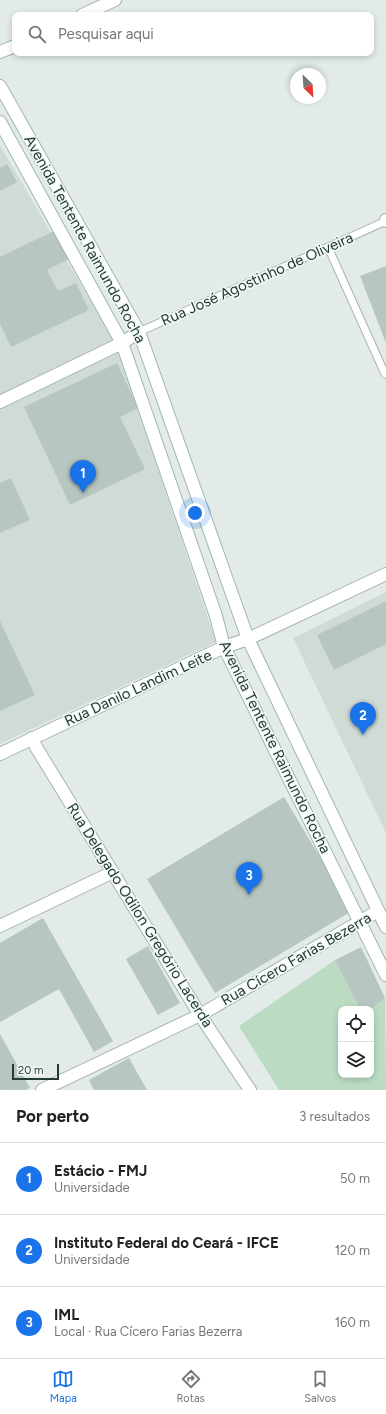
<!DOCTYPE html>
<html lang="pt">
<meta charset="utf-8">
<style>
body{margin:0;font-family:Figtree,sans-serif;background:#f6f6f6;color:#222}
.controls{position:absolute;right:12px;bottom:12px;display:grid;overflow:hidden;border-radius:8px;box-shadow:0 2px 6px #0003}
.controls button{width:36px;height:36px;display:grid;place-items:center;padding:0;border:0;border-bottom:1px solid #e0e0e0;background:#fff;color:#222;font:20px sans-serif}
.compass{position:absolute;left:290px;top:68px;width:36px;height:36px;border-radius:50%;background:#fff;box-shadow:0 2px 6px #0003;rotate:155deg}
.scale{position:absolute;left:12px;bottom:10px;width:47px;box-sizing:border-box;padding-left:4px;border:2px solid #233b34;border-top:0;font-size:11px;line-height:14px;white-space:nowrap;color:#233b34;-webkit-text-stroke:3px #f2f8f5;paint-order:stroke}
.you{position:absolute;left:195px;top:513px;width:14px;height:14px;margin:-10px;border:3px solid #fff;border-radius:50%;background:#1a73e8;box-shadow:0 0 0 6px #1a73e833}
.badge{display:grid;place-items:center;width:26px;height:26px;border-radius:50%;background:#1a73e8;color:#fff;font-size:13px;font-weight:700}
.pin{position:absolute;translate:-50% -33px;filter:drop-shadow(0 1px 2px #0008)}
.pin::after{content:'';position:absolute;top:21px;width:14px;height:12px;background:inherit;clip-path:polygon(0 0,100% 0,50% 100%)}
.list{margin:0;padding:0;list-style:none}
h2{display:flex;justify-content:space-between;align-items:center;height:52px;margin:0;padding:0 16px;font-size:17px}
h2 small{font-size:13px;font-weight:400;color:#767676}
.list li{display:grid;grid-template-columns:26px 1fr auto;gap:12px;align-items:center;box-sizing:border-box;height:72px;padding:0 16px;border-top:1px solid #e0e0e0}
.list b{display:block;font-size:15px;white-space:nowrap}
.list p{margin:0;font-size:13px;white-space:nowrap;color:#767676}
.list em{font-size:13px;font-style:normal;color:#767676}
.icon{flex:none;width:22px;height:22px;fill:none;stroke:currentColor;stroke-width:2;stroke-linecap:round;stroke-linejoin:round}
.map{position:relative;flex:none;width:386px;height:1090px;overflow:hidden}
.search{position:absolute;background:#fff;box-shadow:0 2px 6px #0003;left:12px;right:12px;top:12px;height:44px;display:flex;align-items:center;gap:10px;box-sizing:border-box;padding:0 14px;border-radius:8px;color:#767676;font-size:15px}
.sheet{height:268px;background:#fff}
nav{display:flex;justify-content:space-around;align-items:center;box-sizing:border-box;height:56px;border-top:1px solid #e0e0e0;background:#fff;font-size:11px;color:#767676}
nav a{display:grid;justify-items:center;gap:2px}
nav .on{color:#1a73e8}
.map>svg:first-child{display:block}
.built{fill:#d0dbd6}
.green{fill:#bbdcc3}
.building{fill:#b7c6c0}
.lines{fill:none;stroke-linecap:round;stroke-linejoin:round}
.lane-casing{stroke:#a5b3ae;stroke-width:9}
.street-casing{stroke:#a5b3ae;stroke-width:14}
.secondary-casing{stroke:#a1b6ae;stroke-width:14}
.lane{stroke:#fff;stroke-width:7}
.street{stroke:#fff;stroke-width:12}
.secondary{stroke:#fff;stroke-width:12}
.labels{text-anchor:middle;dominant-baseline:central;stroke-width:3;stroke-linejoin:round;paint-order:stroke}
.street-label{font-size:15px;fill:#233b34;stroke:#f2f8f5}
</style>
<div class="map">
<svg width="386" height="1090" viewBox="0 0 386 1090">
<rect width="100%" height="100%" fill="#e2ebe7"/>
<path class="built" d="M0 145 116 345 216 642 0 744Z
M386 592V833L293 638Z"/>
<path class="green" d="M335 960 360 1009H341V1075H371V1009H370L385 998 386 1090H279L239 1026Z"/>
<path class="building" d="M7 164 17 182 0 191V168Z
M56 230 69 259 47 270 58 291 76 283 89 310 11 347 0 324V257Z
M386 266V343L360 276Z
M117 363 138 408 120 417 145 469 70 505 24 407Z
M11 478 30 520 0 533V483Z
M386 601V644L334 670 317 635Z
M0 621 35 695 0 711Z
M284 797 352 911 215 993 147 879Z
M43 918 113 1041 94 1052 59 989 0 1022V943Z
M148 946 180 1003 158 1015 126 959Z
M361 947 385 998 371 1009H360L335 960Z
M0 1034 30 1088 26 1090H1L0 1089Z
M129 1058 147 1090H94L89 1080Z"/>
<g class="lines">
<g class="lane-casing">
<path id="lane" d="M328 247 385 374
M139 332 386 221"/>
</g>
<g class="street-casing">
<path id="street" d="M82 15 115 0
M0 52 15 46
M386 221V220
M0 402 122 343 139 332
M32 738 36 747 200 1015 250 1090
M0 754 224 647 248 639 386 574
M0 926 113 872
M42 1090 200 1015 378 911"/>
</g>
<g class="secondary-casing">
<path id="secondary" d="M0 86 139 332 248 639 386 927
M0 122 122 343 216 616 224 647 386 975"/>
</g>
<use href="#lane" class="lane"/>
<use href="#street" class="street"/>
<use href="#secondary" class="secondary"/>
</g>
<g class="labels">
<g class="street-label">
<text transform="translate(85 239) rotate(61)">Avenida Tentente Raimundo Rocha</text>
<text transform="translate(257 279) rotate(-24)">Rua José Agostinho de Oliveira</text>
<text transform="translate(138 688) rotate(-25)">Rua Danilo Landim Leite</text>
<text transform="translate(275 747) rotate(64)">Avenida Tentente Raimundo Rocha</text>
<text transform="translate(140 915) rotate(58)">Rua Delegado Odilon Gregório Lacerda</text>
<text transform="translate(296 959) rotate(-30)">Rua Cícero Farias Bezerra</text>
</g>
</g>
</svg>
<div class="controls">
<button><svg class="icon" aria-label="locate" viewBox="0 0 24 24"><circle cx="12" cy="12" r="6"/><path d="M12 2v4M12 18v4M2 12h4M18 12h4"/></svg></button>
<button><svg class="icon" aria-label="layers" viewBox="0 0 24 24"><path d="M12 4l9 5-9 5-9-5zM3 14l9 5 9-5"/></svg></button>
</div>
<svg class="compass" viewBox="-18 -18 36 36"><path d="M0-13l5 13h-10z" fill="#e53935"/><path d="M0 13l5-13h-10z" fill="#767676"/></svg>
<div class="scale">20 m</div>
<div class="you"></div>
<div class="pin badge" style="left:83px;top:493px">1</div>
<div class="pin badge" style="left:363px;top:735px">2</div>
<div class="pin badge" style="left:249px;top:895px">3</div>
<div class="search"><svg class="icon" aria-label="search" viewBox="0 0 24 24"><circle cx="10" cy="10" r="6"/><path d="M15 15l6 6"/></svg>Pesquisar aqui</div>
</div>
<section class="sheet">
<h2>Por perto<small>3 resultados</small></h2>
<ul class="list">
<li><span class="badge">1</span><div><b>Estácio - FMJ</b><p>Universidade</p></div><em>50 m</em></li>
<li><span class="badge">2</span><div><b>Instituto Federal do Ceará - IFCE</b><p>Universidade</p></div><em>120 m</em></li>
<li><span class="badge">3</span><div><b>IML</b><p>Local · Rua Cícero Farias Bezerra</p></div><em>160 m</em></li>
</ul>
</section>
<nav>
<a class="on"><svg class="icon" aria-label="map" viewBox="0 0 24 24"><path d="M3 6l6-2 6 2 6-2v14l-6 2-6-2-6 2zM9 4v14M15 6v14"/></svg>Mapa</a>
<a><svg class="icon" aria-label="directions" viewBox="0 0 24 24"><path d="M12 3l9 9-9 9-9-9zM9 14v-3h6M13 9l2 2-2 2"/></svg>Rotas</a>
<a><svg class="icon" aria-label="saved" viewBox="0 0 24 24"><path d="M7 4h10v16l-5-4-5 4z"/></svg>Salvos</a>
</nav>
